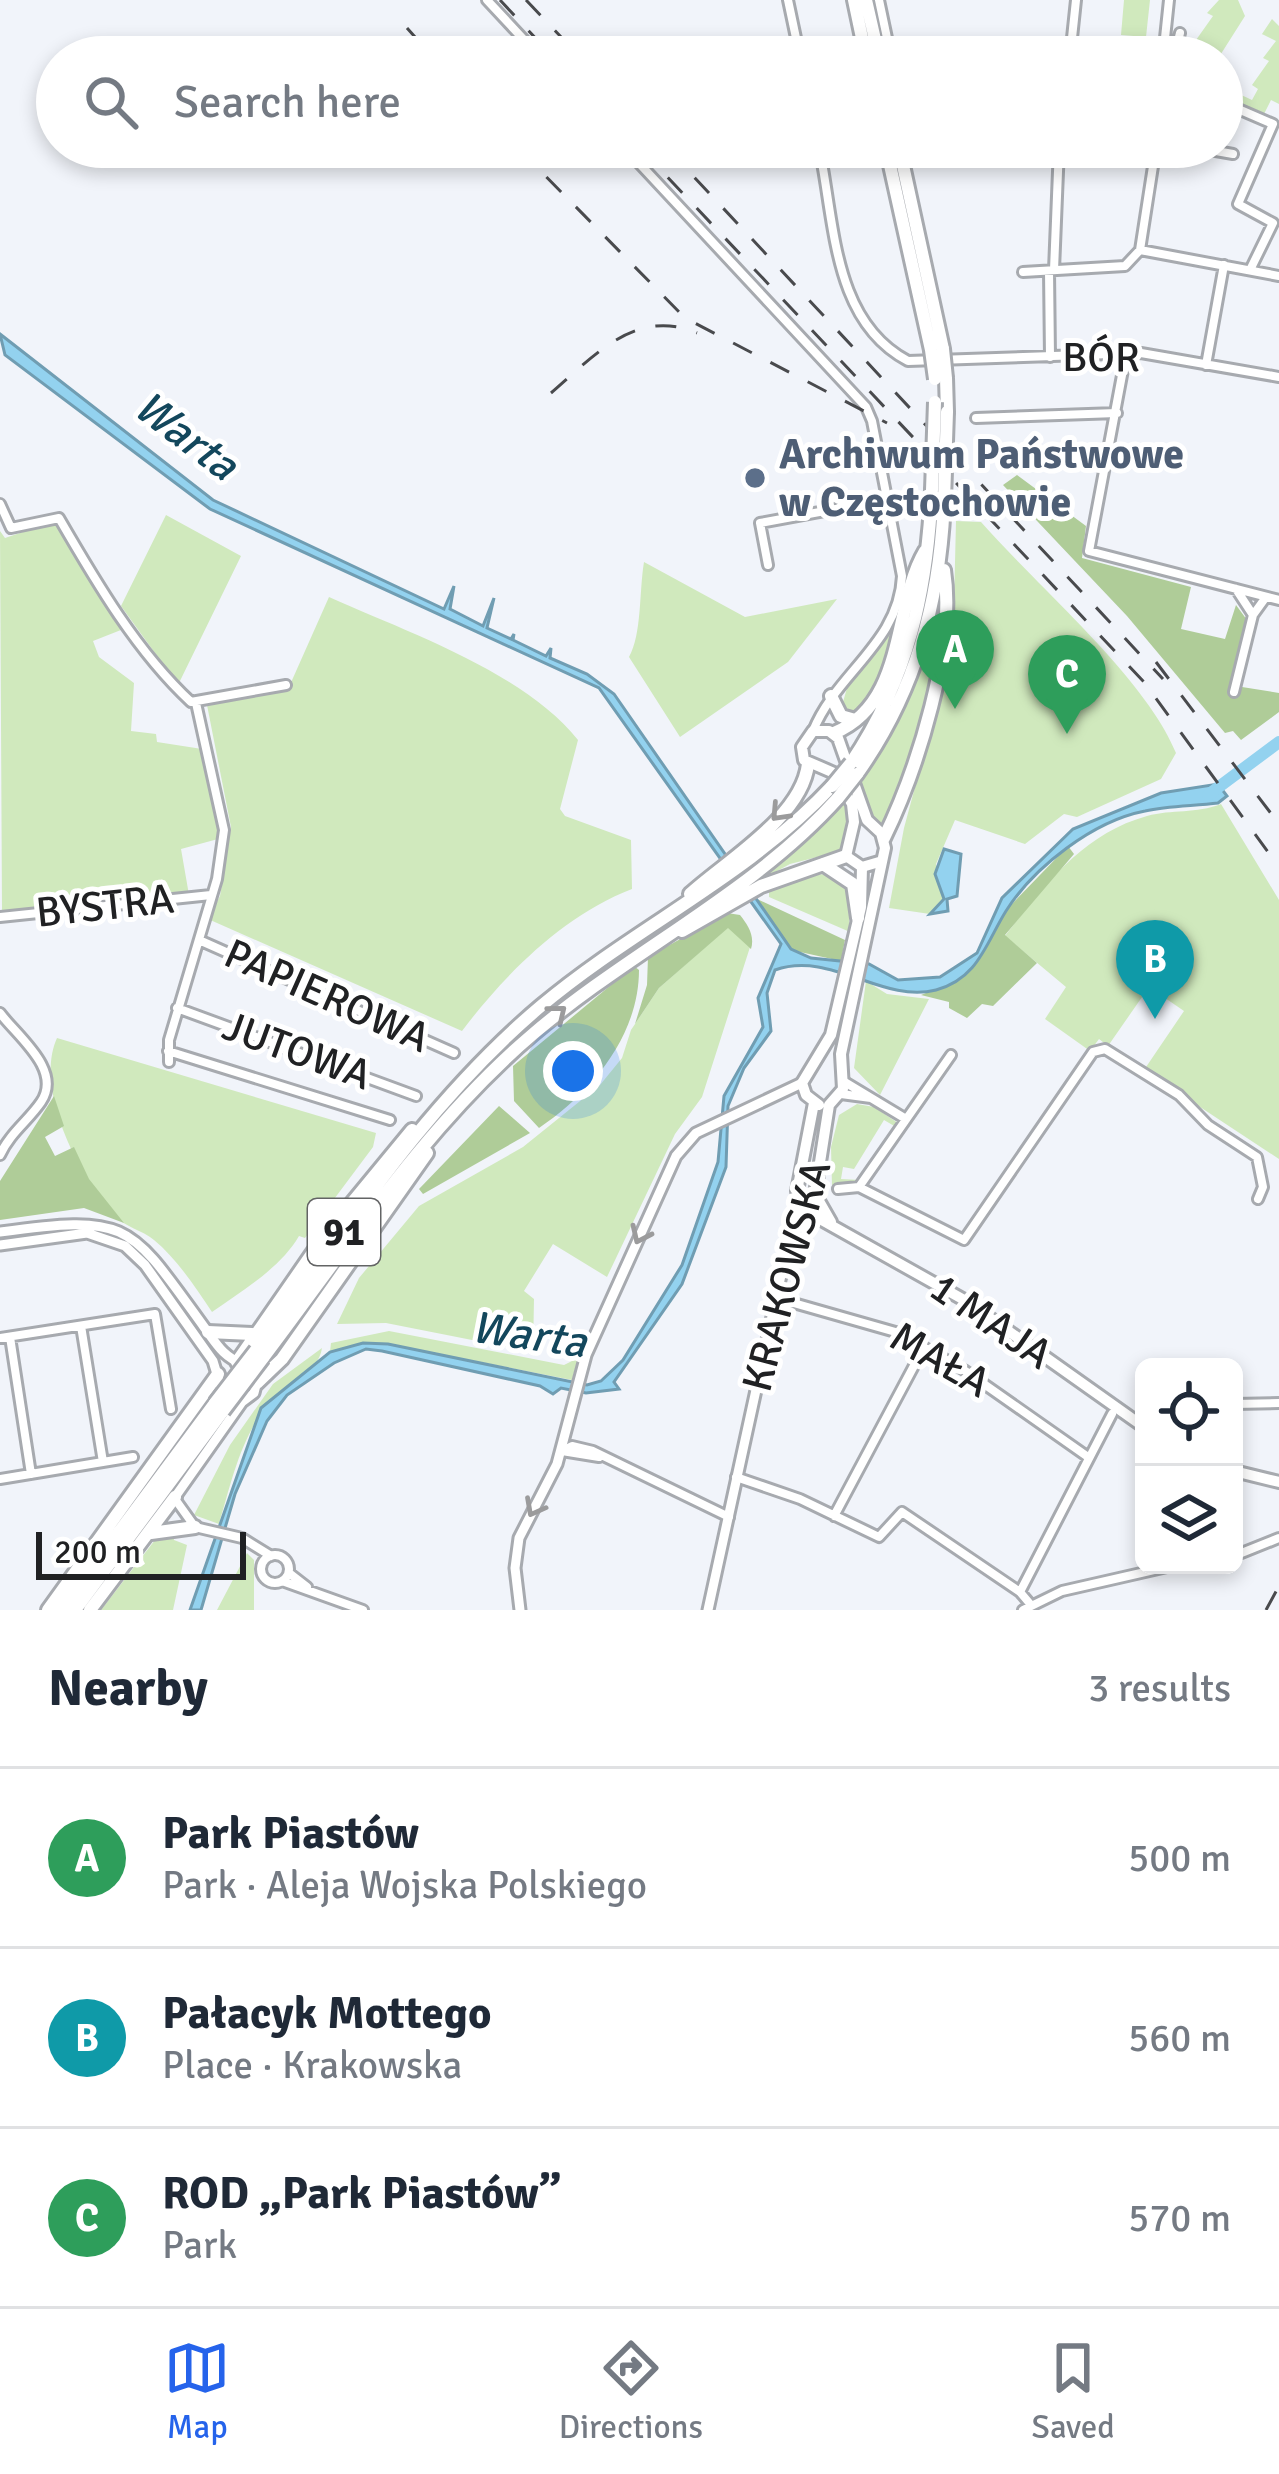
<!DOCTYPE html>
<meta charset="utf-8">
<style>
body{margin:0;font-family:Signika,sans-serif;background:#f6f6f7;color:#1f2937}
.controls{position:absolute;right:36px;bottom:36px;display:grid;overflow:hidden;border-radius:18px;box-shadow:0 6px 18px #0003}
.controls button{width:108px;height:108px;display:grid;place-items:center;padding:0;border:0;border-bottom:3px solid #e0e1e3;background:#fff;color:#1f2937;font:60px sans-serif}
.scale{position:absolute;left:36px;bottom:30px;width:210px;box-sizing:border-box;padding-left:12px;border:6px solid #202123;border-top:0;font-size:33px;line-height:42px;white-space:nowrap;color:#202123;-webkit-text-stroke:9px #fff;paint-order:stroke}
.you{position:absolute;left:573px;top:1071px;width:42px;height:42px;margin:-30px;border:9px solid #fff;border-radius:50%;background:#1a73e8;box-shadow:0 0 0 18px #1a73e833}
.badge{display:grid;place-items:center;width:78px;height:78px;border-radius:50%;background:#2563eb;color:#fff;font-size:39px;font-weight:700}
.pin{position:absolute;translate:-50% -99px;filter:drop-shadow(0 3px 6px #0008)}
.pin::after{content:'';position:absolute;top:63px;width:42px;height:36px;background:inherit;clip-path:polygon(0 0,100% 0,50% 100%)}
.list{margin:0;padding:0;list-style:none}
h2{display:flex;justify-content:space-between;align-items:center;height:156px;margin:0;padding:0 48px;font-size:51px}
h2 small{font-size:39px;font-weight:400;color:#747a83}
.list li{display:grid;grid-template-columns:78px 1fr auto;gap:36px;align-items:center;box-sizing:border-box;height:180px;padding:0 48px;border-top:3px solid #e0e1e3}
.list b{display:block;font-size:45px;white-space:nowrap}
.list p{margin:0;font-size:39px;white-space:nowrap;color:#747a83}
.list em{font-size:39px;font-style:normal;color:#747a83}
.icon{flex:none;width:66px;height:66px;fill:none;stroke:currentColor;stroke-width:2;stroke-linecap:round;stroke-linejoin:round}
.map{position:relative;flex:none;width:1279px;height:1610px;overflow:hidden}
.search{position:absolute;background:#fff;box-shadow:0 6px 18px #0003;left:36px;right:36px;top:36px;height:132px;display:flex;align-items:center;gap:30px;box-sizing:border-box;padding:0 42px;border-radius:66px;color:#747a83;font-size:45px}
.sheet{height:696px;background:#fff}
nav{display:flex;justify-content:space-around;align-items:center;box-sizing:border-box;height:168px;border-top:3px solid #e0e1e3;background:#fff;font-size:33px;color:#747a83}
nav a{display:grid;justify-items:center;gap:6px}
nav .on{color:#2563eb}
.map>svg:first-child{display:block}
.green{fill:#d0e9bd}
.forest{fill:#afcc98}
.water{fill:#93d2ef;stroke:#709db2;stroke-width:3}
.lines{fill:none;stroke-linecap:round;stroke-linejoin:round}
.river{stroke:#93d2ef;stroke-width:12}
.minor-casing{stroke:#a7aaaf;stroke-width:14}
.tertiary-casing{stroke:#a7aaaf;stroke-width:15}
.secondary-casing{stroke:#a7aaaf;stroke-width:16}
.primary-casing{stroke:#a7aaaf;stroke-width:18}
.minor{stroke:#fff;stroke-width:8}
.tertiary{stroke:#fff;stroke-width:9}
.secondary{stroke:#fff;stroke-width:10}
.primary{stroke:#fff;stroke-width:12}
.rail{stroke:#494a4d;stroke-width:3;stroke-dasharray:21 21;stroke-linecap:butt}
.primary-bridge-casing{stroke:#a7aaaf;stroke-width:18;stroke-linecap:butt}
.primary-bridge{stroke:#fff;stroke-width:12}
.oneway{stroke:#9b9b9c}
.service-dot{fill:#5c6f8a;stroke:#fff;stroke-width:4.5}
.labels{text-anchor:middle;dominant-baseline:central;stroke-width:10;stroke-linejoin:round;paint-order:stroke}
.shield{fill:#fff;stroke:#636465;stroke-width:3}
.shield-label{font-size:39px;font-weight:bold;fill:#202123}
.street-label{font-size:42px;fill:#202123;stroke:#fff}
.service-label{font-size:42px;font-weight:bold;fill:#4e5e75;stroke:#fff;text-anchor:start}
.water-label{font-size:45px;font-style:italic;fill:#13475c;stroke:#fff}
</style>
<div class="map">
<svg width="1279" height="1610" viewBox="0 0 1279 1610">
<rect width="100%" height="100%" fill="#f1f4fa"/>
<path class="green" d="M1124 0H1150L1146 37 1121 35Z
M1219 0H1238L1245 16 1219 57 1197 55 1202 43 1196 40 1213 16 1207 13Z
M1272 19 1279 26V104L1271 100 1264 114 1230 98 1239 79 1237 93 1252 100 1258 89 1252 85 1269 61 1263 58 1276 41 1262 34 1256 43Z
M166 515 241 556 178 685 121 606Z
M56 521 126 628 93 641 99 657 134 683 131 731 156 734 157 742 202 749 219 815 218 839 181 849 189 895 2 912 0 531 5 538Z
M956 521 981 522C1037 586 1146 678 1176 753L1161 779 1077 817 1064 814 1025 844 955 820 936 864 944 899 930 914 889 908 904 828 953 646Z
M644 562 745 617 837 599 788 662 680 737 629 657C642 634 639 592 644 562Z
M941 585C936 669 916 753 882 829L872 821 858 783 908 700Z
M329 597C407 632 524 672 578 740L560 809 565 816 631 840 632 889C564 915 505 974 462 1031L208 919 220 896 231 827 207 705 289 687Z
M900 622 887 666 857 713 841 709 847 688Z
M846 800 851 817 841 851 790 864 759 881Z
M1221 804 1279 900V1159L1144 1070 1184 1011 1149 987 1108 1046 1099 1039 1090 1051 1045 1019 1066 987 1005 936C1044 886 1082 834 1147 816 1172 809 1196 814 1221 804Z
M830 874 847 884 850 932 769 897V889L804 875Z
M728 927 751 944 702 1097 675 1134 607 1277 553 1244 524 1291 534 1299 533 1352 386 1323 337 1324 359 1278 419 1206 523 1147 600 1085 622 1058 631 1030 659 988Z
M866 981 887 994 929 999 880 1095 854 1068Z
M57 1038 376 1133 373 1147 305 1238 299 1236C281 1267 244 1290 212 1312 196 1288 177 1259 154 1240 142 1230 125 1227 115 1216 78 1176 34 1089 57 1038Z
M857 1104 874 1107 898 1123 896 1127 884 1120 854 1169 843 1167 841 1179 860 1180 832 1186 831 1147 839 1115Z
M389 1331 564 1365 578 1358 572 1380 388 1344 363 1343 330 1352 331 1343Z
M322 1348C319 1373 281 1389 265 1409 240 1440 230 1487 219 1524L194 1515 230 1445 273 1384Z
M173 1533 174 1540 187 1545 173 1610H101L155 1540Z
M247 1553 254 1560V1610H217Z"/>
<path class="forest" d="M1017 475 1086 526 1082 558 1191 587 1181 629 1225 639 1236 605 1247 620 1236 659 1242 687 1279 693V712L1241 740 1233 731 1225 733 1127 616 1003 485Z
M1068 846 1074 854 1005 935 1037 963 993 1006 982 1004 967 1018 949 1008V1002L921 995 961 979 974 966 1007 909Z
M757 899 845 940 841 961 791 950Z
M727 913 740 915C748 925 755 936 751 949L728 928 659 988 635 1024 647 985 648 957Z
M634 966 639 970C639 1036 591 1093 539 1128L514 1101 513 1066Z
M54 1096 64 1126 45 1137 55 1156 74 1147 89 1179 124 1223 84 1208 0 1220V1181Z
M499 1106 530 1133 423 1194 419 1189Z"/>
<path class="water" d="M0 334 213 500 444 609 454 586 450 609 483 626 494 598 487 628 511 639 514 634 513 640 546 656 551 648 550 658 587 674 614 694 791 949 811 958 869 964 898 980 940 977 977 953 1002 898 1073 829 1161 793 1218 784 1227 796 1218 803C1194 806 1168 806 1145 811 1093 821 1034 867 1006 911 986 943 978 979 936 990 882 1004 831 950 775 970L767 993 771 1031 744 1068 728 1106 726 1167 682 1284 614 1382 619 1389 586 1393 561 1388 553 1394 540 1386 382 1351 366 1349 334 1363 287 1395 267 1421 235 1494 201 1610H190L261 1408 330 1352 363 1343 388 1344 587 1385 601 1381 623 1360 682 1265 718 1162 724 1096 763 1027 758 998 781 944 599 688 210 509 5 355Z
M944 849 961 854 957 896 947 899 948 911 930 914 944 899 935 874Z"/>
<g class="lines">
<path class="river" d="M1208 795 1279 742"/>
<g class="minor-casing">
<path id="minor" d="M487 0 540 57
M788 0 800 57
M879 0 891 57
M1070 57 1076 0
M1163 57 1169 0
M1174 57 1180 33
M1222 102 1273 124 1238 204 1273 223 1251 268
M624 147 866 407 872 421 902 576C899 643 836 673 813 731
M819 147C835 222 832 321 908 361L1141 353 1279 377
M1193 147 1233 154
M1140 250 1156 147
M1054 270 1059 147
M1049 271 1050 357
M1023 272 1125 266 1140 250 1279 276
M1126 354 1089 551 1279 600
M1206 365 1224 265
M976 418 1117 413
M0 504 11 528 59 518C96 582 137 652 191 702L286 685
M768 565 760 523 890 499
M1236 589 1253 615
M1234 692 1253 615 1266 597
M0 917 211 895
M199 940 454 1053
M177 1008 416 1096
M0 1013C17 1036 63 1070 41 1102 28 1121 10 1133 0 1155
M168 1051 390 1120
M169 1062V1040L217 879 224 830 196 703
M843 1081 906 1119
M841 1094 871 1098
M859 1187 951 1055
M838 1189 859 1187 964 1240 1093 1052 1105 1049 1179 1095 1208 1125 1257 1157 1263 1187 1258 1199
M776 1298 899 1333 964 1370 1088 1457
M81 1326 103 1462
M10 1337 31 1474
M0 1338 155 1314 171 1409
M1234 1404 1279 1403
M562 1451 572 1446 593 1451 729 1517
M562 1451 599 1457
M736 1477 800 1499 879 1537 902 1512 1020 1592 1031 1605
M0 1479 133 1457
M175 1499 195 1527 242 1538 271 1556
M834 1516 924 1347
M261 1569a14 14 0 1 1 28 0a14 14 0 1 1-28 0Z
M1234 1556 1279 1538
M289 1573 307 1587
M282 1581 363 1610
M1020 1592 1112 1414
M1023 1610 1062 1591 1176 1565"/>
</g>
<g class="tertiary-casing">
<path id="tertiary" d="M0 1232C130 1214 129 1223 204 1327 216 1343 223 1357 243 1364
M0 1245 87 1233 125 1246 145 1265 213 1361 224 1397
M175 1497 242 1402 254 1393 257 1381
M520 1610 515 1568 519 1538 557 1464 586 1355 676 1156 696 1133 802 1083
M708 1610 792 1225 815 1194"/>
</g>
<g class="secondary-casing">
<path id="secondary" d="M814 1103 797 1191 802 1209 966 1301 1144 1427
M819 1105 806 1095 802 1083 831 1035 861 907 862 867
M829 1105 843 1089 841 1054 885 848 881 833 867 820 838 738 829 731H813L802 747 804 760 834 773 852 804 854 822 846 856 862 867 879 862
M829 1105 815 1194 831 1222
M1234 1471 1279 1482"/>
</g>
<g class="primary-casing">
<path id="primary" d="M854 0 866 57
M866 0 879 57
M886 147 931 350
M899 147 943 349
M946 378 947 412
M831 696 841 716 855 720
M834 733C907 703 892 607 925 551
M851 763C909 677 927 591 932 490
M857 774C916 691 940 601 944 500
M884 838C918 768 956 647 944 570
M823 864 853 884 858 918
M690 894C726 861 802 817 808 764
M682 931 761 886 846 856
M208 1332 252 1334
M256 1350C344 1231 427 1102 541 1006 635 927 748 876 832 786
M263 1358C347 1247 426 1125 533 1034 630 951 753 893 838 798
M237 1362 323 1238 412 1130
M257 1383 282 1359 427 1153
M151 1533 195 1527
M48 1610 218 1374
M61 1610 215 1403
M75 1610 223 1411
M90 1610 175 1497"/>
</g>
<use href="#minor" class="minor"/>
<use href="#tertiary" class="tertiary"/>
<use href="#secondary" class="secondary"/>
<use href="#primary" class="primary"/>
<path class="rail" d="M500 0 553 57
M526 0 580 57
M407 28 433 57
M517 147 685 318 887 423
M639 147 1144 682 1279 867
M666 147 1163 679
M551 393C594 356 636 307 697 333
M1156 662 1279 824
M1266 1610 1279 1586"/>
<g class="primary-bridge-casing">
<path id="primary-bridge" d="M943 349 946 378
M931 350 935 379
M932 490 935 402
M944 500 947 412
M832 786 851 763
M838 798 857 774
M215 1403 256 1350
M223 1411 263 1358"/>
</g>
<use href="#primary-bridge" class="primary-bridge"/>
</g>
<defs><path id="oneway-chevron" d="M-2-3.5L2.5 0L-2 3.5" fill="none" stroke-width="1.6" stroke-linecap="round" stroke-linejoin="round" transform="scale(3)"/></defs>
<g class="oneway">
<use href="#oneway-chevron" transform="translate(779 813) rotate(133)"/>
<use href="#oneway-chevron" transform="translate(558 1013) rotate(-39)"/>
<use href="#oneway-chevron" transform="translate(640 1235) rotate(115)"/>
<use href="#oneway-chevron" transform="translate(534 1508) rotate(118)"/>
</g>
<circle class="service-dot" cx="755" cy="478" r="12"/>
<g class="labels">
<rect class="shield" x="308" y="1199" width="72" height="66" rx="9"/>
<g class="shield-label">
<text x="344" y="1232">91</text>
</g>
<g class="street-label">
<text x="1101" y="357">BÓR</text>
<text transform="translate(105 906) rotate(-6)">BYSTRA</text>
<text transform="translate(327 996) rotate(24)">PAPIEROWA</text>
<text transform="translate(297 1051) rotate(20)">JUTOWA</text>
<text transform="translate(787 1276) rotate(-75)">KRAKOWSKA</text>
<text transform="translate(991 1321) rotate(34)">1 MAJA</text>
<text transform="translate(940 1360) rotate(30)">MAŁA</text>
</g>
<g class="service-label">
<text x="779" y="454">Archiwum Państwowe<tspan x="779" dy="48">w Częstochowie</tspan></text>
</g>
<g class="water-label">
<text transform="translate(186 436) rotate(37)">Warta</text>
<text transform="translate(529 1335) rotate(8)">Warta</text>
</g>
</g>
</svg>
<div class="controls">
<button><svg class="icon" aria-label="locate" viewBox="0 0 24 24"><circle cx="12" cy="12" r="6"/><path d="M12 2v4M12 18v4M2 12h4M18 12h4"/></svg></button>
<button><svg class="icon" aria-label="layers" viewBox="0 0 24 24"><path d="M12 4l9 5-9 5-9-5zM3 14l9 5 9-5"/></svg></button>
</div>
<div class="scale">200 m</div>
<div class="you"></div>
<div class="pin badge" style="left:955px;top:709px;background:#2e9e5b">A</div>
<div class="pin badge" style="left:1155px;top:1019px;background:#0f9aa8">B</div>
<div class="pin badge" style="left:1067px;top:734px;background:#2e9e5b">C</div>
<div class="search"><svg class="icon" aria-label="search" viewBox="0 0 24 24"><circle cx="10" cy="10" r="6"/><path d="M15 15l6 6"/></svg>Search here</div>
</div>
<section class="sheet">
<h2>Nearby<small>3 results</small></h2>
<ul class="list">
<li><span class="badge" style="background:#2e9e5b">A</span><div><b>Park Piastów</b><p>Park · Aleja Wojska Polskiego</p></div><em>500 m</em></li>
<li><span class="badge" style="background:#0f9aa8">B</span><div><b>Pałacyk Mottego</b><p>Place · Krakowska</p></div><em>560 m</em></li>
<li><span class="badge" style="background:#2e9e5b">C</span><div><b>ROD „Park Piastów”</b><p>Park</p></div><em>570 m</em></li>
</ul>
</section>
<nav>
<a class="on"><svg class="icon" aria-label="map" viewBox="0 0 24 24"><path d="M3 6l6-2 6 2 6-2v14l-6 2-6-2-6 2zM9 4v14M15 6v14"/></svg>Map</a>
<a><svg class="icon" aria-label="directions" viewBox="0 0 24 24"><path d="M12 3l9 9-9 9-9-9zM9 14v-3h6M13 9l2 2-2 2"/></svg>Directions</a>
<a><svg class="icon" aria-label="saved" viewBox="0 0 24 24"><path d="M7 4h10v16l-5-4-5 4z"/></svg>Saved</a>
</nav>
